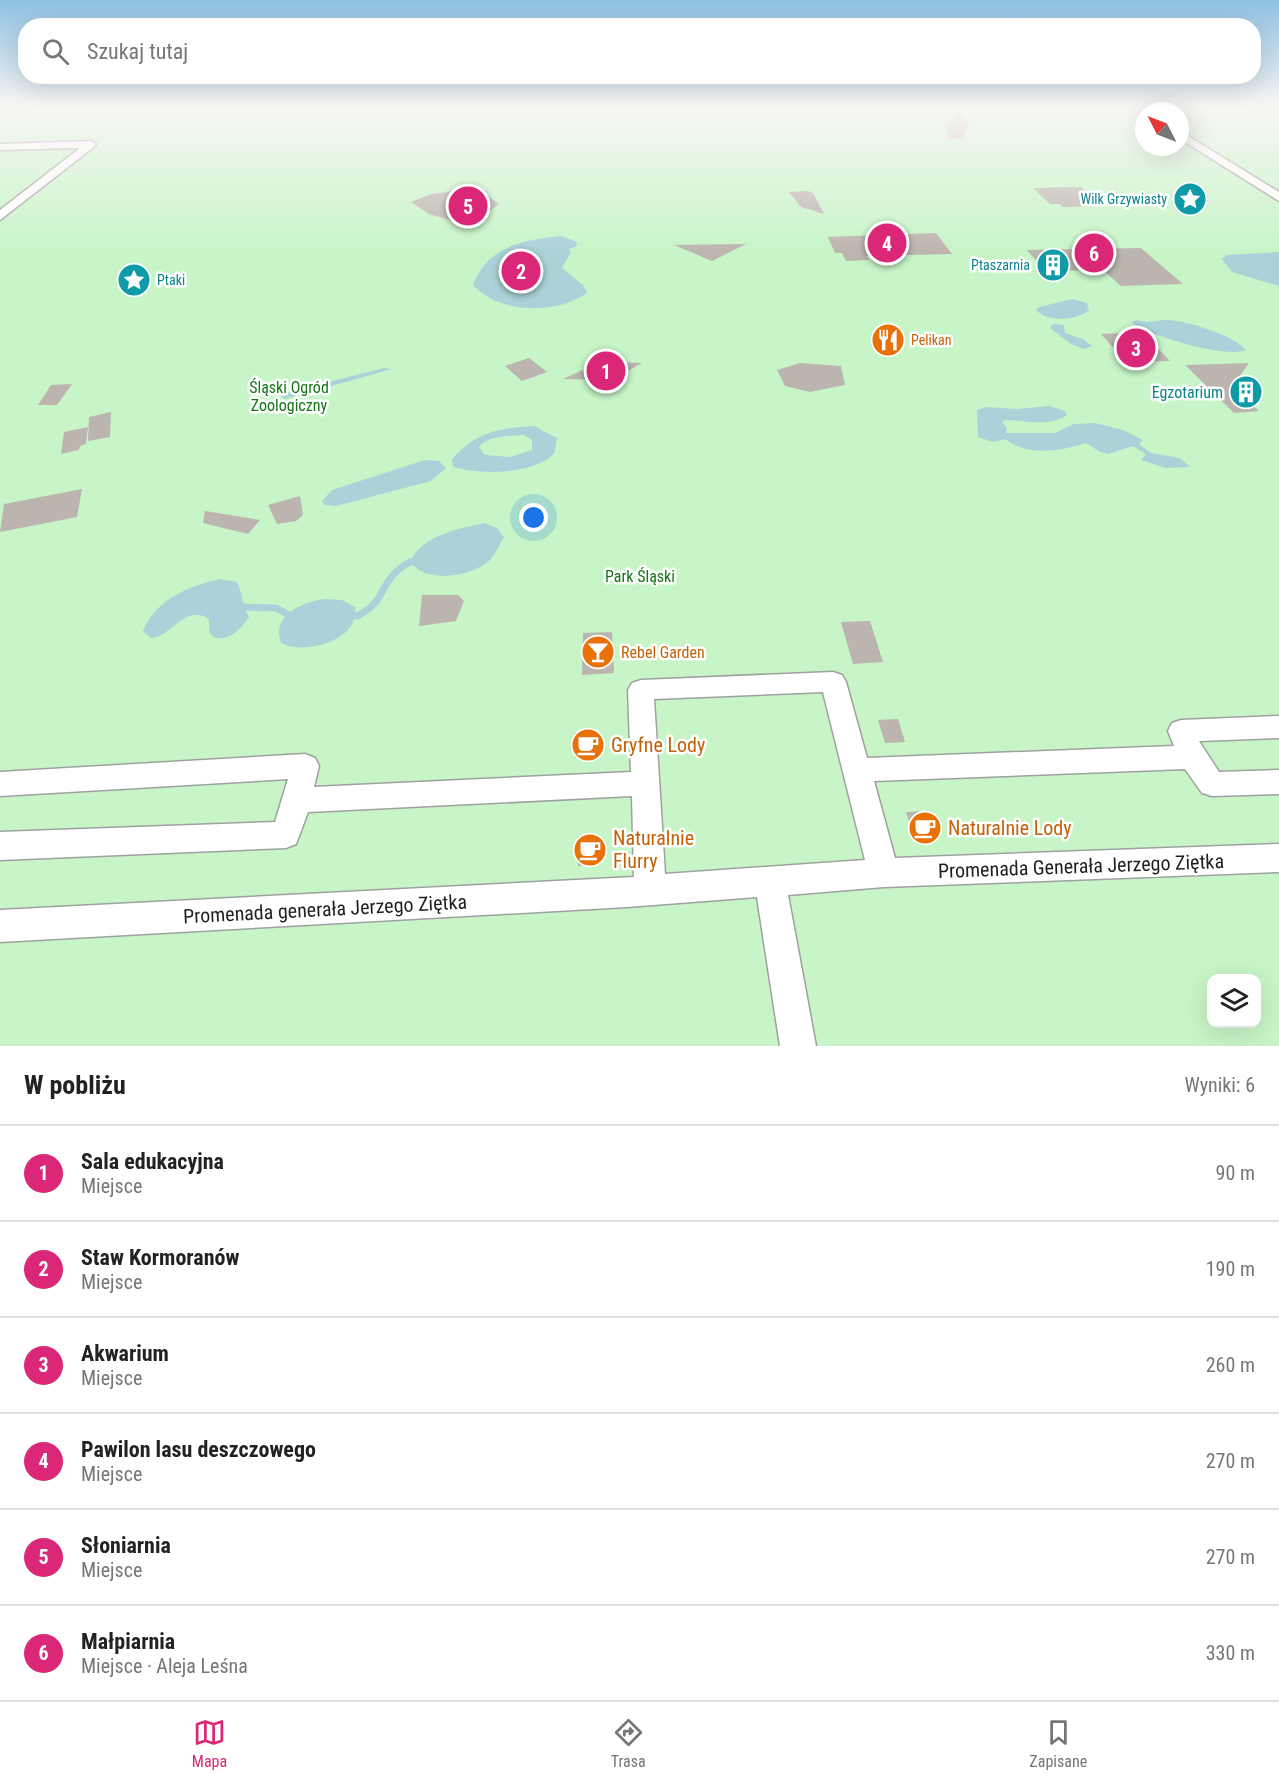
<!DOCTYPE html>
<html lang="pl">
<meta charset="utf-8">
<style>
body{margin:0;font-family:"Roboto Condensed",sans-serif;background:#f6f6f6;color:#222}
.controls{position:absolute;right:18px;bottom:18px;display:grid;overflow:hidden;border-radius:12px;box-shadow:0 6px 24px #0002}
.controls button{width:54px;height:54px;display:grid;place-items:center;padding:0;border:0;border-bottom:2px solid #e0e0e0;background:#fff;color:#222;font:30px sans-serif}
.compass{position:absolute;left:1135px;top:102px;width:54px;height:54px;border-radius:50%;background:#fff;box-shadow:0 6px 24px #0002;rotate:312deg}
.you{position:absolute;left:534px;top:518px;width:21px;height:21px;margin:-15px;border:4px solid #fff;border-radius:50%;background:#1a73e8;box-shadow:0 0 0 9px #1a73e833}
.badge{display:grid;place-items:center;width:39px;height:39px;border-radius:50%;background:#db2777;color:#fff;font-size:20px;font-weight:700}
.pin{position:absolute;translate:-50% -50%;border:3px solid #fff;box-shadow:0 2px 6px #0006}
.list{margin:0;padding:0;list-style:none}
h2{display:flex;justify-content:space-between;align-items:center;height:78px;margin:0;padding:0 24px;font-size:26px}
h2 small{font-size:20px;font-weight:400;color:#767676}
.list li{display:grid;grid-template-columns:39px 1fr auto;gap:18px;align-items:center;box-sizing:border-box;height:96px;padding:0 24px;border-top:2px solid #e0e0e0}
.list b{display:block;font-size:22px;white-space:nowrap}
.list p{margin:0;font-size:20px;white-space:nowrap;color:#767676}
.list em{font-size:20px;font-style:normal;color:#767676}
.icon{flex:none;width:33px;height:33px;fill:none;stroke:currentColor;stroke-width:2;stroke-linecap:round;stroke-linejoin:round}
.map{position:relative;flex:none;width:1279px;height:1046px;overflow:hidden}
.search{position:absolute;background:#fff;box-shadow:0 6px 24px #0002;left:18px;right:18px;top:18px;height:66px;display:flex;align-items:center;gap:15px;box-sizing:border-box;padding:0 21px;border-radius:24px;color:#767676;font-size:22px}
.sheet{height:654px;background:#fff}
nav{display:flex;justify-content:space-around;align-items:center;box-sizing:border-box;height:84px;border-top:2px solid #e0e0e0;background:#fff;font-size:16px;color:#767676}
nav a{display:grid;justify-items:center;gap:3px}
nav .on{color:#db2777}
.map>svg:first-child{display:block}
.park{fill:#c7f5c7;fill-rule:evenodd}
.water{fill:#abd2d9;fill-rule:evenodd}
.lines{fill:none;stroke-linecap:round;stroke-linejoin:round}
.stream{stroke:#abd2d9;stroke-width:7}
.building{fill:#bcb4af}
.street-casing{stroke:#a0a0a0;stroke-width:3}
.street{fill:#fff;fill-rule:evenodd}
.labels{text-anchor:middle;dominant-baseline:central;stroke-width:5;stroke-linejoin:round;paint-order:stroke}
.far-culture-label{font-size:14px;fill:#0d838f;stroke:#fff;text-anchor:end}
.far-food-label{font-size:14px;fill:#c56008;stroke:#fff;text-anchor:start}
.park-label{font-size:16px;fill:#157516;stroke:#fff}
.culture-label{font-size:16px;fill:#0d838f;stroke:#fff;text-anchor:end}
.food-label{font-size:16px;fill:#c56008;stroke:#fff;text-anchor:start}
.near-food-label{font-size:20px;fill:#c56008;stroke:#fff;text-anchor:start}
.near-street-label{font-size:20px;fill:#1f1f1f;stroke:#fff}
</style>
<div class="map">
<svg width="1279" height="1046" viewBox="0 0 1279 1046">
<rect width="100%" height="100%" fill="#efebe6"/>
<path class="park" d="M0 107H1279V1046H0ZM1144 111H1180V147H1144ZM1212 978H1256V1023H1212Z"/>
<path class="water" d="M562 236 577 242 576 247 568 249 571 252 562 268 584 286 587 293C555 315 500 314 473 285 487 247 524 239 562 236Z
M1279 252V286L1232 272 1222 259 1227 255Z
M1073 299 1087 303 1089 311C1074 320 1049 323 1036 310L1039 307Z
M1136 320C1154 324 1153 320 1168 320 1184 320 1237 336 1245 350 1227 359 1146 335 1131 322Z
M1053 324 1064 325 1065 333 1083 339 1092 346 1084 349 1071 344 1050 328Z
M384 368 392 369 285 399 282 397 285 393Z
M1049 406 1065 411 1067 415C1048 428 1027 420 1005 420L1002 422 1007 428 1006 433H1055L1074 424 1095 423 1123 430 1143 440 1139 444 1151 453 1180 458 1190 467 1166 468 1141 460 1146 454 1133 446 1108 454 1100 452 1086 443C1061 451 1027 457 1005 439L993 442 978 437 977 410 986 407 1017 409Z
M534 426 557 438 554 454C531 475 482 475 453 467L452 459C476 432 499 428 534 426ZM524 435 532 440V450L510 457 485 455 479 447C489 435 509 436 524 435Z
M425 460 439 461 446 468 431 481 336 506 325 505 322 501 332 490Z
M484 523 497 528 504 537C500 544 495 555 489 561 470 577 427 584 410 562 422 535 458 529 484 523Z
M220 579 237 582C243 594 242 606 249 617 240 630 229 642 213 637L209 631V619C185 603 173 636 151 638L143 631C156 599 189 586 220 579Z
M325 599 342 600 355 607C361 640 304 656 281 643 271 615 302 602 325 599Z"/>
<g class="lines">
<path class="stream" d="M243 607 276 608 287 614
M357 616C388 602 377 580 410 562"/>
</g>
<path class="building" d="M961 113 964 120 969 123 963 138 949 140 946 130 949 122Z
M1081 187 1103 206 1063 207 1060 204H1050L1033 188Z
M465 190 487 195 499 204 484 215 456 222 429 214 411 202 431 194Z
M808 191 813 193 824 214 801 207 789 192Z
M936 233 952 254 866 256 869 260 846 261 842 253H835L828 237Z
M746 244 712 261 674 245Z
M1141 248 1183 284 1121 286 1103 270 1045 271 1027 250Z
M1142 332 1170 361 1126 362 1101 334Z
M529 358 547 372 522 381 505 366Z
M598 363 607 362 642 363 612 380 563 379Z
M800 363 841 366 845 385 810 392 785 386 777 370Z
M1249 363 1232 387 1259 411 1234 413 1185 365Z
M72 384 57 405H38L51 385Z
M111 412 110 437 88 441 89 417Z
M88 427 86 444 80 446 79 450 61 454 64 432Z
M82 489 77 517 0 532 4 504Z
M300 496 303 515 296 521 277 524 268 505Z
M205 511 260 520 248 534 203 523Z
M422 595H458L464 601 456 621 419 626Z
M870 621 883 662 853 664 841 622Z
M612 632 614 673 582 675 583 633Z
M898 719 905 742 885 743 878 720Z
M596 732 597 757 575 758 574 733Z
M928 811 937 839H915L906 812Z
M599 835 601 864 578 866 577 837Z"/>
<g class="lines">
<g class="street-casing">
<path id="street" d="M1131 107H1142L1148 111H1144V115Z
M1180 131 1279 192V201L1180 139Z
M91 141 96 144 95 146 0 220V210L80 148 0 150V144Z
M833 672 842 675 846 682 867 758 1174 746 1168 731 1172 723 1181 720 1279 716V738L1199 741 1219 772 1279 770V794L1212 796 1202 793 1185 769 874 781 895 858 1279 844V872L884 887 788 895 816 1046H780L757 897 627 907 0 942V910L634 877 632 796 308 812 296 844 286 848 0 860V832L275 822 288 779 0 796V772L305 754 315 758 319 766 314 787 631 772 628 690 632 683 641 680ZM823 692 865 860 665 874 654 699Z"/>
</g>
<use href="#street" class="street"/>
</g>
<linearGradient id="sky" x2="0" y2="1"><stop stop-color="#8fc0e2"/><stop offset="0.42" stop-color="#f8f6f4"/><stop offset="1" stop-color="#f8f6f4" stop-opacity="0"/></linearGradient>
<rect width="1279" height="253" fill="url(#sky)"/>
<defs>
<g id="sight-disc" transform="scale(1.725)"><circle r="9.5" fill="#0f9aa8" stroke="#fff"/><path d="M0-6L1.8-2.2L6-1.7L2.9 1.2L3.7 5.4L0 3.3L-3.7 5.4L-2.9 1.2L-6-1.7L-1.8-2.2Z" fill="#fff"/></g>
<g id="building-disc" transform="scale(1.725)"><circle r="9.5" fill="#0f9aa8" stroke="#fff"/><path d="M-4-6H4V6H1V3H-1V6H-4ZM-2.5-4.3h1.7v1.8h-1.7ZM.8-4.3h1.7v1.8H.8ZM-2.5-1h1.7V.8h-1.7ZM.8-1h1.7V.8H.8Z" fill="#fff"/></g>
<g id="restaurant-disc" transform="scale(1.725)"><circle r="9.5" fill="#e8710a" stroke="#fff"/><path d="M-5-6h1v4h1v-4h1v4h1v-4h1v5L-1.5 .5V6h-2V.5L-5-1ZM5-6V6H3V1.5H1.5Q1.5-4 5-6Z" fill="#fff"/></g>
<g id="bar-disc" transform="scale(1.725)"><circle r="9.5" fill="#e8710a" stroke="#fff"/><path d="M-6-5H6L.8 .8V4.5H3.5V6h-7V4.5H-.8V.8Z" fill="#fff"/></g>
<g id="cafe-disc" transform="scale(1.725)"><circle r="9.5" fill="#e8710a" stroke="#fff"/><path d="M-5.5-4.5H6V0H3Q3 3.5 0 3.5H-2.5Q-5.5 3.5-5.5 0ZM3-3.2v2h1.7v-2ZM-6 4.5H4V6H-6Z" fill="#fff"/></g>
</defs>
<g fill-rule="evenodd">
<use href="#sight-disc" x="1190" y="199"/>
<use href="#building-disc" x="1053" y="265"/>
<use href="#sight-disc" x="134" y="280"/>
<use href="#restaurant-disc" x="888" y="340"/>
<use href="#building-disc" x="1246" y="392"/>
<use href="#bar-disc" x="598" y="652"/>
<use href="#cafe-disc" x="588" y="745"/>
<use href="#cafe-disc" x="925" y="828"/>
<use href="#cafe-disc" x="590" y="850"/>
</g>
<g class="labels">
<g class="far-culture-label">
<text x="1167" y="199">Wilk Grzywiasty</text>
<text x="1030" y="265">Ptaszarnia</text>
<text x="157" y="280" text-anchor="start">Ptaki</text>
</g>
<g class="far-food-label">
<text x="911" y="340">Pelikan</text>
</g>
<g class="park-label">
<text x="289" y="387">Śląski Ogród<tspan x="289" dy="18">Zoologiczny</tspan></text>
<text x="640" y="576">Park Śląski</text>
</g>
<g class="culture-label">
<text x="1223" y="392">Egzotarium</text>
</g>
<g class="food-label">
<text x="621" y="652">Rebel Garden</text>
</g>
<g class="near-food-label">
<text x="611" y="745">Gryfne Lody</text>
<text x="948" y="828">Naturalnie Lody</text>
<text x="613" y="838">Naturalnie<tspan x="613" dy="23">Flurry</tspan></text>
</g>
<g class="near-street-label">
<text transform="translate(1081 866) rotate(-2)">Promenada Generała Jerzego Ziętka</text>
<text transform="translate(325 909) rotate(-3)">Promenada generała Jerzego Ziętka</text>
</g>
</g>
</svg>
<div class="controls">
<button><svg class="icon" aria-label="layers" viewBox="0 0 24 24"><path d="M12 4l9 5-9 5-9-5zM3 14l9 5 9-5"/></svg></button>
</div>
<svg class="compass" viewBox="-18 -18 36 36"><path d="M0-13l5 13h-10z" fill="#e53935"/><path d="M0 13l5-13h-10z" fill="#767676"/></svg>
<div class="you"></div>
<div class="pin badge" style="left:606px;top:371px">1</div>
<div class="pin badge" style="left:521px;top:271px">2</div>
<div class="pin badge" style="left:1136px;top:348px">3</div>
<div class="pin badge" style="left:887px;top:243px">4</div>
<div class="pin badge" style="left:468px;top:206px">5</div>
<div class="pin badge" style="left:1094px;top:253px">6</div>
<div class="search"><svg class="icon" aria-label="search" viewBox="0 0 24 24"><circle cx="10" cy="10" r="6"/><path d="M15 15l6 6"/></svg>Szukaj tutaj</div>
</div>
<section class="sheet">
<h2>W pobliżu<small>Wyniki: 6</small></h2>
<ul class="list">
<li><span class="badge">1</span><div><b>Sala edukacyjna</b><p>Miejsce</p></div><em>90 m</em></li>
<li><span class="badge">2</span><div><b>Staw Kormoranów</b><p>Miejsce</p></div><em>190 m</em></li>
<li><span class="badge">3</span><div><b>Akwarium</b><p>Miejsce</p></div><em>260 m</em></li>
<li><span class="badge">4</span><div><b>Pawilon lasu deszczowego</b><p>Miejsce</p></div><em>270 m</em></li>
<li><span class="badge">5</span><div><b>Słoniarnia</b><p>Miejsce</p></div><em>270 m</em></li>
<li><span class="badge">6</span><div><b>Małpiarnia</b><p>Miejsce · Aleja Leśna</p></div><em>330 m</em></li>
</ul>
</section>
<nav>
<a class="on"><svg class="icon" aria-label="map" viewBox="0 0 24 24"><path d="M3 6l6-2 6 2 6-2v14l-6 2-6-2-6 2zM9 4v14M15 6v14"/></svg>Mapa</a>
<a><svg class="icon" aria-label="directions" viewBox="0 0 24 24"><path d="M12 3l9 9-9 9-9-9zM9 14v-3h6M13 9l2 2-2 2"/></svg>Trasa</a>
<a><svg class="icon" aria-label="saved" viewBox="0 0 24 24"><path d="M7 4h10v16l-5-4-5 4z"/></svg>Zapisane</a>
</nav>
